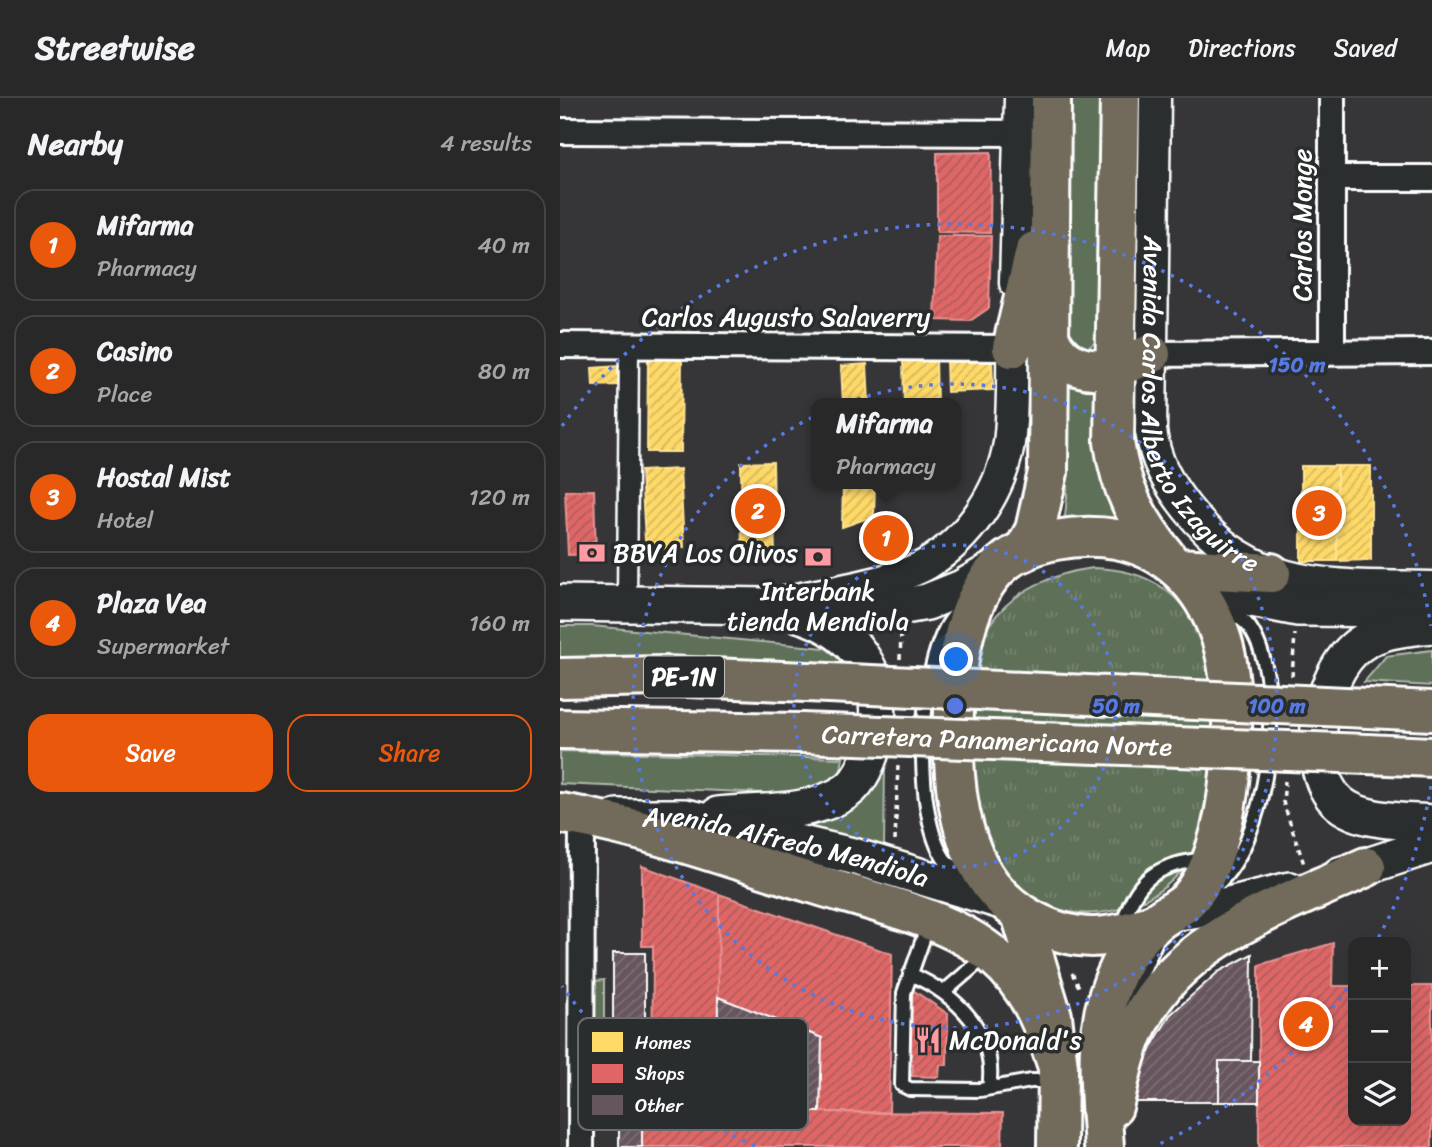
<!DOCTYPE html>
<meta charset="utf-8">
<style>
body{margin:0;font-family:Sriracha,sans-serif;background:#303031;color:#f1f3f6}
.controls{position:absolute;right:21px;bottom:21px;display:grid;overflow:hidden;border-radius:14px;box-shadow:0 7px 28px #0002}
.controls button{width:63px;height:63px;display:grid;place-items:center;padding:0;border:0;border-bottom:2px solid #444446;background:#282829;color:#f1f3f6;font:35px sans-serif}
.you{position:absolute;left:397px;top:562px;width:24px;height:24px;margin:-18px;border:5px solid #fff;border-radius:50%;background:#1a73e8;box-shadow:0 0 0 10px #1a73e833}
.badge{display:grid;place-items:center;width:46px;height:46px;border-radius:50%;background:#ea580c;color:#fff;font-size:23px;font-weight:700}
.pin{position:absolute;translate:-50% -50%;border:4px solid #fff;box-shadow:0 2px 7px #0006}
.popup{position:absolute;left:251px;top:300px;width:150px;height:91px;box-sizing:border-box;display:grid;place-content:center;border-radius:14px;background:#282829;filter:drop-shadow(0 2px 5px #0005);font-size:23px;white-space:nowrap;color:#a5a6a8}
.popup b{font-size:26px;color:#f1f3f6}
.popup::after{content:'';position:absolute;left:50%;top:100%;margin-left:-14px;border:14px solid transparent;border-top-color:#282829}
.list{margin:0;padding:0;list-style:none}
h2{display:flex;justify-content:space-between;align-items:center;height:91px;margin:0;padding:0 28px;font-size:30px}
h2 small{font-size:23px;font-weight:400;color:#a5a6a8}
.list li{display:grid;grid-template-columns:46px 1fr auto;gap:21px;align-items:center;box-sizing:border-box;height:112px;margin:0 14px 14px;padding:0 14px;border:2px solid #444446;border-radius:21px}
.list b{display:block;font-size:26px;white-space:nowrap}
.list p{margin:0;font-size:23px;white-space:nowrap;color:#a5a6a8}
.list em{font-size:23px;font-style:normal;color:#a5a6a8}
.actions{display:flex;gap:14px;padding:21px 28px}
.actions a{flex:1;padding:16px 0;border:2px solid #ea580c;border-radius:21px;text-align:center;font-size:24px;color:#ea580c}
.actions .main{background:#ea580c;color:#fff}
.icon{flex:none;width:38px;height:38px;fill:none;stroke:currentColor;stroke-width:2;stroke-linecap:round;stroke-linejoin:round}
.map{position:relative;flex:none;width:872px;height:1049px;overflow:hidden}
header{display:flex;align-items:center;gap:42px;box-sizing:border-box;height:98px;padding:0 35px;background:#282829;border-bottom:2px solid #444446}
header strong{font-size:33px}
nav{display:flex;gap:38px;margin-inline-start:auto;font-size:24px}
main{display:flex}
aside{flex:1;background:#282829}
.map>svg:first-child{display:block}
.grass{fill:#5e7059;stroke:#aeb8ac;stroke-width:2}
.park{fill:url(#park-tufts);stroke:#aeb8ac;stroke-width:2}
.homes{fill:url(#homes-hatch);stroke:#ffe494;stroke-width:2}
.shops{fill:url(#shops-hatch);stroke:#e99494;stroke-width:2}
.building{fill:url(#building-hatch);stroke:#fff;stroke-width:2}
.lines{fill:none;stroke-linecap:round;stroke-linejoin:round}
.service-casing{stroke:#fff;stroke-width:18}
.pedestrian-casing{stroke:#fff;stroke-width:23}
.minor-casing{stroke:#fff;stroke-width:30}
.tertiary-casing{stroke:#fff;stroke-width:35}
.secondary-casing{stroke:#fff;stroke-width:40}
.primary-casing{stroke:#fff;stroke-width:44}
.motorway-casing{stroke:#fff;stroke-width:44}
.path{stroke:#fff;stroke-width:3.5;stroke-dasharray:5 5;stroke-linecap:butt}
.service{stroke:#2a2d2e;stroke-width:12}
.pedestrian{stroke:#2a2d2e;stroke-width:18}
.minor{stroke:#2a2d2e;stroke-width:24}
.tertiary{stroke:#2a2d2e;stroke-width:30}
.secondary{stroke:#2a2d2e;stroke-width:35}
.primary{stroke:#726b5a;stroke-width:38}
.motorway{stroke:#726b5a;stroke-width:38}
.motorway-bridge-casing{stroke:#fff;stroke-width:44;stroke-linecap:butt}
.motorway-bridge{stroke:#726b5a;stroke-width:38}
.ring{fill:none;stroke:#567ae2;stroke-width:3.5;stroke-dasharray:3.5 7}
.labels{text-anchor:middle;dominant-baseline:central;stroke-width:7;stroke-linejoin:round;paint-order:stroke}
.shield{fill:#2a2d2e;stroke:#bfc0c0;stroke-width:2}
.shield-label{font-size:24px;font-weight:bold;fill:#fff}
.street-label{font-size:26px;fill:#fff;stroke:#2a2d2e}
.poi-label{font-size:26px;fill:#fff;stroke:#2a2d2e;text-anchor:start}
.key{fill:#2a2d2e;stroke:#6a6c6d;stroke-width:2}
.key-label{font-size:19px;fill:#fff}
.centre{fill:#567ae2;stroke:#2a2d2e;stroke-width:3.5}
.ring-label{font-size:21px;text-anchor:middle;font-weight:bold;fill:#567ae2;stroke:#2a2d2e;stroke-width:7;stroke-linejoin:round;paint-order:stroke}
</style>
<header>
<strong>Streetwise</strong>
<nav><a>Map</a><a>Directions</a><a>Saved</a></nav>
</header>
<main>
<aside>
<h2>Nearby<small>4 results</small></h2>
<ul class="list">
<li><span class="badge">1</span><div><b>Mifarma</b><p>Pharmacy</p></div><em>40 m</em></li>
<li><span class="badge">2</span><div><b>Casino</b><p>Place</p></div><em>80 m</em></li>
<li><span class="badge">3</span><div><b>Hostal Mist</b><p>Hotel</p></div><em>120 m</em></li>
<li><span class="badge">4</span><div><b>Plaza Vea</b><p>Supermarket</p></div><em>160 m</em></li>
</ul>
<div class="actions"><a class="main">Save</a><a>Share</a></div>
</aside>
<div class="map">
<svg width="872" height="1049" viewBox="0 0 872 1049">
<defs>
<pattern id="park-tufts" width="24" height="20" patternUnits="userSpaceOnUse" patternTransform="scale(1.75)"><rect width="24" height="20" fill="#5e7059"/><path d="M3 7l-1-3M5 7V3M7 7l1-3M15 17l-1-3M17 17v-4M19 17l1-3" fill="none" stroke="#768572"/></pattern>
<pattern id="homes-hatch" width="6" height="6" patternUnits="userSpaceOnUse" patternTransform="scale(1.75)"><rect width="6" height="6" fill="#ffd966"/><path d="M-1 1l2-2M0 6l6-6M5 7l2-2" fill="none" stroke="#d2b660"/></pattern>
<pattern id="shops-hatch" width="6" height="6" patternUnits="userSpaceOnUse" patternTransform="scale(1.75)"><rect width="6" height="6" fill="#e06666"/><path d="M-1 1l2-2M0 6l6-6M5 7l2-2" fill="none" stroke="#ac5d5d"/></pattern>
<pattern id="building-hatch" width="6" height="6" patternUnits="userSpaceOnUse" patternTransform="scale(1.75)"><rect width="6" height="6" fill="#66555d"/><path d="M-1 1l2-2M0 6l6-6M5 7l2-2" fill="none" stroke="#7d6e75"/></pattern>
</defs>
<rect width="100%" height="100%" fill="#363537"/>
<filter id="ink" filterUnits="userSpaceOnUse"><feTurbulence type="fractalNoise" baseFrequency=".0143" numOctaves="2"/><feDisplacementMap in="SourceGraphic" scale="14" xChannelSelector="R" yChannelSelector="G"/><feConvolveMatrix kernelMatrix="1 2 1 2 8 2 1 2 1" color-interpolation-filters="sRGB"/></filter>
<g filter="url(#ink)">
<path class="grass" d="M511 0H546L539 242 526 251 518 249 508 230Z
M540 281 553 410 558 425 494 430 505 418 507 399 508 283Z
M0 528H32L265 550 286 565 0 569Z
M872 552V588L804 584 826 558Z
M0 653 283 660 280 678 249 697 0 686Z
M325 666 324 753 231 723 234 718 293 711 317 667Z
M44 882V962L34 950 35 883Z"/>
<path class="park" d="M533 470C653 472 666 590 650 684 645 715 642 748 621 773 596 803 555 818 517 815 477 811 435 777 422 739 408 696 404 564 430 526 453 492 494 475 533 470Z"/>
<path class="homes" d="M88 260H122L121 354H87Z
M376 260 377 305H344L343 261Z
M432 261 433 292 387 294 386 262Z
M307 266 309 305H283L281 268Z
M59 268 60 287 33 288 32 270Z
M213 364 215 462 182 463 181 365Z
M741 368H777V463H741Z
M777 368H811V462L777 463Z
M120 371 124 449 94 451 85 442 81 373Z
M283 386H315L314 418 282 429Z"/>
<path class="shops" d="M431 54 430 135 377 134V55Z
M377 138H431L429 210 410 223 374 222Z
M34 392 36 456 8 457 5 393Z
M82 768 159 796 157 1002 92 1001 93 848H82Z
M159 796 332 856 329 1015 260 1014 262 940 158 899Z
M773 845 772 888H793V1023H846V888H872V1049H699V867Z
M353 892 388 916 387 967H380L379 979 352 978 353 967H348L350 895Z
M82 1013 443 1015 442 1049H82Z"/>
<path class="building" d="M53 855H85V943H53Z
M692 856 691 963H659V1004H576L586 958 610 917 658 874Z
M158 899 262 940 260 1014 157 1013Z
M659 963H699V1004H659Z
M59 1013H82V1049H59Z"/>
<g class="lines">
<g class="service-casing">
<path id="service" d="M394 518C357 561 352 716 385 762 391 769 404 775 412 780
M651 791C709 750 729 588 690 530 683 520 670 514 660 508
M368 827 344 895 342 987 350 991 420 992 471 983H494
M562 830C574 781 598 765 647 761
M350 876C396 896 438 936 429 990
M385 893 427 857
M563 917 597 841
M21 1020H59"/>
</g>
<g class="pedestrian-casing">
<path id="pedestrian" d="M67 506 69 248"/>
</g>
<g class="minor-casing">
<path id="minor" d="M772 0V254
M0 33 459 35
M773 80H872
M0 247 452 250
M591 256 872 254
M21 1049 22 719"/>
</g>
<g class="tertiary-casing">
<g id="tertiary">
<path id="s1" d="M595 0 591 333C595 363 608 386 627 410 693 495 775 487 872 489"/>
<path d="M455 185 460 0"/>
<path d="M228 503C267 494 334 485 367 466 409 440 441 394 449 345 454 307 451 267 453 228"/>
</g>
</g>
<g class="secondary-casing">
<g id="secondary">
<path d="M630 482 676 498 738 510 862 511"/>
<path d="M0 505 208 508 310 514 367 504 402 490 441 467"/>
<path d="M872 527C847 530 821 531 800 546 759 574 736 684 788 711 812 724 845 723 872 725"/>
<path d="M158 717C199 713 252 717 287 693 300 684 309 662 313 647 329 585 302 535 239 516"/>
<path id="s2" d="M57 719H125L293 758 445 804"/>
<path d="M780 777 872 747"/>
<path d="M610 815 669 807 730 792"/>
</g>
</g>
<g class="primary-casing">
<path id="primary" d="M560 0 554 344C561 394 577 421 607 460
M489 240C513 286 553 272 591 256
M452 250 475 153
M463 454 475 432 488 374 491 0
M617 470 711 475
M22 719C99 734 172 761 248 784 305 802 390 819 435 859 469 888 484 927 498 969
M461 816 492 918 498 969 497 1049
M553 1009C560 979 566 949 580 922 623 837 726 807 806 769
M544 1049C540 989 531 925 560 869 568 852 583 835 598 823 607 816 618 811 626 804 676 757 682 598 660 537 643 488 609 451 556 441 519 435 470 441 441 467 404 501 396 567 394 613 391 688 398 783 472 822 517 846 549 842 595 825"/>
</g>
<g class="motorway-casing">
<path id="motorway" d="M0 580 104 578 247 584
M807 610 872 613
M0 631 241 635
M807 656 872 659
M0 715 22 719"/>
</g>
<path class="path" d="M340 561 341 537
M732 578 735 536
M725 683 723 704 744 766
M335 743 338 667
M512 875 519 889"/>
<use href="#service" class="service"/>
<use href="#pedestrian" class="pedestrian"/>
<use href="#minor" class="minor"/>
<use href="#tertiary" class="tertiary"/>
<use href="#secondary" class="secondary"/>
<use href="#primary" class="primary"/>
<use href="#motorway" class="motorway"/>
<g class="motorway-bridge-casing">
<g id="motorway-bridge">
<path d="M247 584 807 610"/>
<path id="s3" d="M241 635 807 656"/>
</g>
</g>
<use href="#motorway-bridge" class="motorway-bridge"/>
</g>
</g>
<g class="ring">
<circle cx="395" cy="608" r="161"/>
<circle cx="395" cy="608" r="322"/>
<path d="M871 688A483 483 0 0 1 817 842M793 882A483 483 0 0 1 595 1048M195 1048A483 483 0 0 1 2 888M2 328A483 483 0 0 1 871 528"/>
</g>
<defs>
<g id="bank-bare" transform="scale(2.1)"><path d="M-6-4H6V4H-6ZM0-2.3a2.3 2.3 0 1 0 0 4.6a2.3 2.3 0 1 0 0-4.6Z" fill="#ff9aa2" stroke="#2a2d2e" stroke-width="2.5" paint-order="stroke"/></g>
<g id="restaurant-bare" transform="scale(2.1)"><path d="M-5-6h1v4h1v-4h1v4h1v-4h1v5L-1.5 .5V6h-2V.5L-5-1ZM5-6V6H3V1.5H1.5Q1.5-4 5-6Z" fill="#ff9aa2" stroke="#2a2d2e" stroke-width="2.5" paint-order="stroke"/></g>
</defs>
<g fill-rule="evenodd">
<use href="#bank-bare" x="32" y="455"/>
<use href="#bank-bare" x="258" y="459"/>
<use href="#restaurant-bare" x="368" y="942"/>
</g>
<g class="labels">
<rect class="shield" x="84" y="558.5" width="80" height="41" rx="5"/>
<g class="shield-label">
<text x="124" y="579">PE-1N</text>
</g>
<g class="street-label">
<text transform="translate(742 127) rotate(-90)">Carlos Monge</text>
<text x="226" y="219">Carlos Augusto Salaverry</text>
<text stroke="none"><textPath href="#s1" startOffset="324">Avenida Carlos Alberto Izaguirre</textPath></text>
<text stroke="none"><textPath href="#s3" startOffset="196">Carretera Panamericana Norte</textPath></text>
<text stroke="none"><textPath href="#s2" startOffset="172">Avenida Alfredo Mendiola</textPath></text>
</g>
<g class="poi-label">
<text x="53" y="455">BBVA Los Olivos</text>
<text x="258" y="493" text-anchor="middle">Interbank<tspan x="258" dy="30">tienda Mendiola</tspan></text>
<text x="389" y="942">McDonald's</text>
</g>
</g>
<rect x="18" y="920" width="230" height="112" rx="10" class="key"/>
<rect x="32" y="934" width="31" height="20" fill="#ffd966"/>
<rect x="32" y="966" width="31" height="19" fill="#e06666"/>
<rect x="32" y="997" width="31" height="20" fill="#66555d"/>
<g class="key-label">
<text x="75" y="951">Homes</text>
<text x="75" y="982">Shops</text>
<text x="75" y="1014">Other</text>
</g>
<circle cx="395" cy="608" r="10" class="centre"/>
<g class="ring-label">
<text x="737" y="274">150 m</text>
<text x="556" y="615">50 m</text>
<text x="717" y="615">100 m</text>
</g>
</svg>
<div class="controls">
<button>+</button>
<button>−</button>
<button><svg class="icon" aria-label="layers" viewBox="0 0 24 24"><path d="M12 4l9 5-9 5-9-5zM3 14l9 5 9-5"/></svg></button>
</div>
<div class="you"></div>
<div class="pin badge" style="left:326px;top:440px">1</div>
<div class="popup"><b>Mifarma</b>Pharmacy</div>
<div class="pin badge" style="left:198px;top:413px">2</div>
<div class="pin badge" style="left:759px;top:415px">3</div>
<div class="pin badge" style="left:746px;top:926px">4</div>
</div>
</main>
